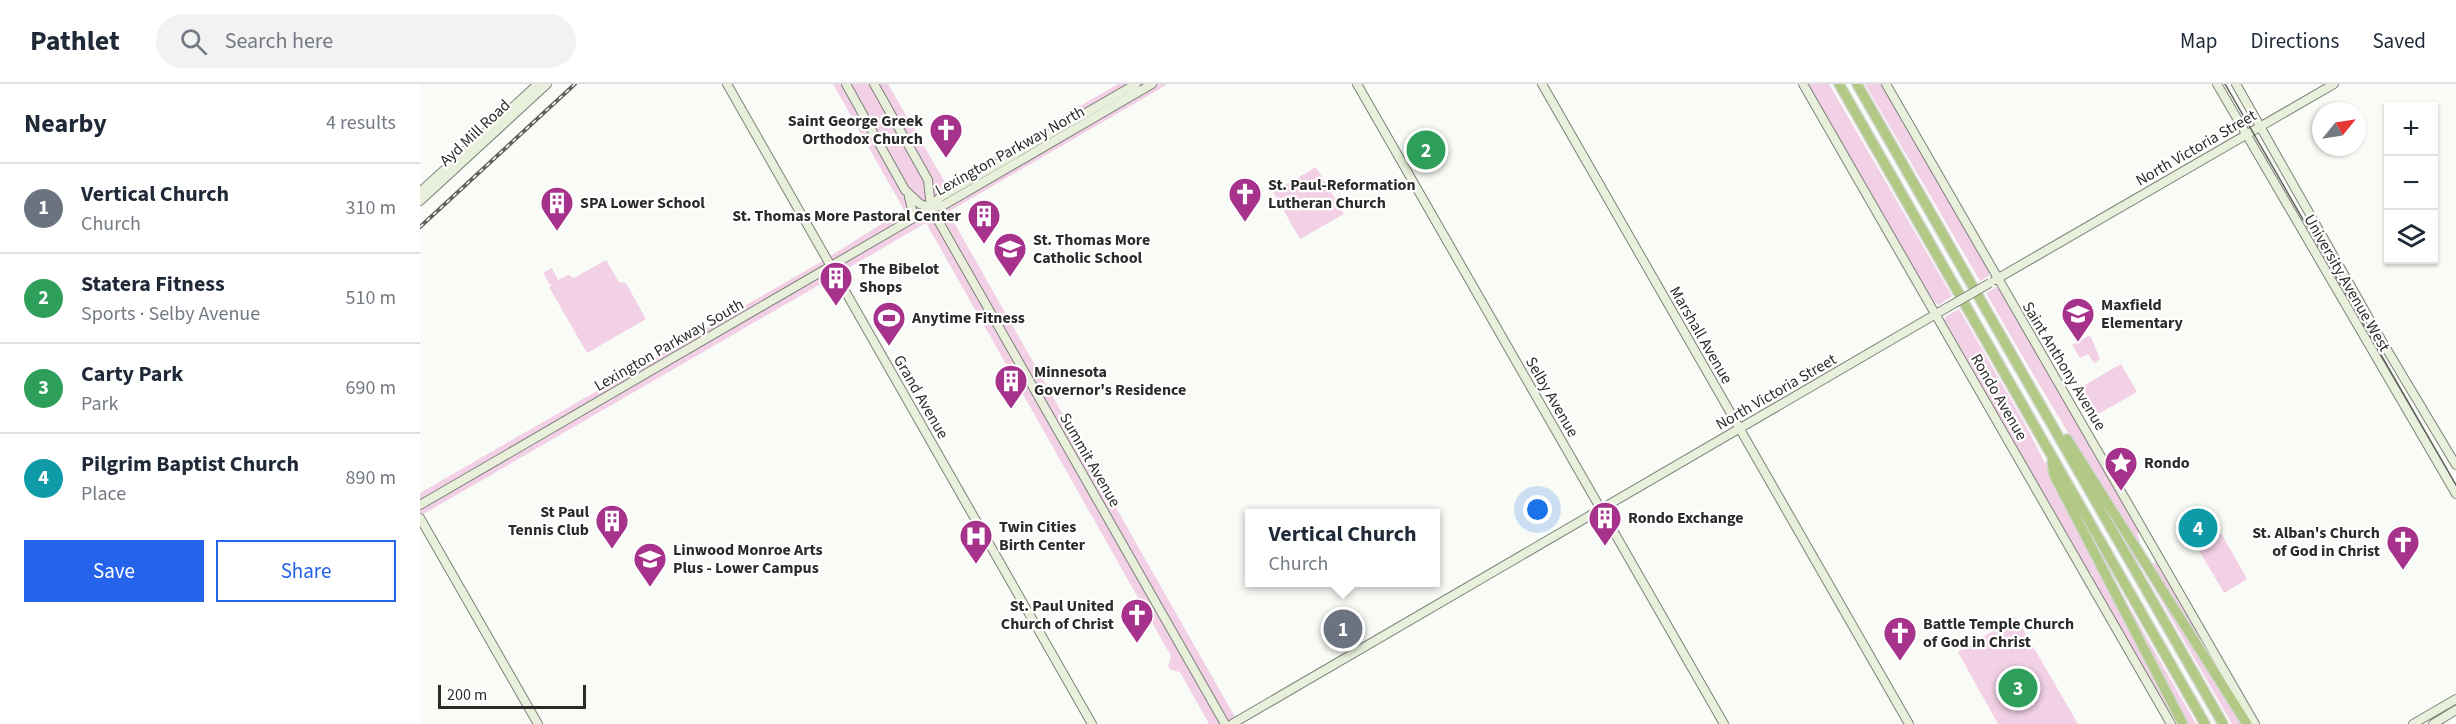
<!DOCTYPE html>
<meta charset="utf-8">
<style>
body{margin:0;font-family:"Source Sans 3",sans-serif;background:#f2f2f3;color:#1f2937}
.controls{position:absolute;right:18px;top:18px;display:grid;overflow:hidden;border-radius:0px;box-shadow:0 2px 4px #0004}
.controls button{width:54px;height:54px;display:grid;place-items:center;padding:0;border:0;border-bottom:2px solid #e0e1e3;background:#fff;color:#1f2937;font:30px sans-serif}
.compass{position:absolute;left:1892px;top:18px;width:54px;height:54px;border-radius:50%;background:#fff;box-shadow:0 2px 4px #0004;rotate:60deg}
.scale{position:absolute;left:18px;bottom:15px;width:148px;box-sizing:border-box;padding-left:6px;border:3px solid #2b2c2a;border-top:0;font-size:16px;line-height:21px;white-space:nowrap;color:#2b2c2a;-webkit-text-stroke:4px #fff;paint-order:stroke}
.you{position:absolute;left:1118px;top:426px;width:21px;height:21px;margin:-15px;border:4px solid #fff;border-radius:50%;background:#1a73e8;box-shadow:0 0 0 9px #1a73e833}
.badge{display:grid;place-items:center;width:39px;height:39px;border-radius:50%;background:#2563eb;color:#fff;font-size:20px;font-weight:700}
.pin{position:absolute;translate:-50% -50%;border:3px solid #fff;box-shadow:0 2px 6px #0006}
.popup{position:absolute;left:825px;top:425px;width:195px;height:78px;box-sizing:border-box;display:grid;place-content:center;border-radius:0px;background:#fff;filter:drop-shadow(0 2px 4px #0005);font-size:20px;white-space:nowrap;color:#747a83}
.popup b{font-size:22px;color:#1f2937}
.popup::after{content:'';position:absolute;left:50%;top:100%;margin-left:-12px;border:12px solid transparent;border-top-color:#fff}
.list{margin:0;padding:0;list-style:none}
h2{display:flex;justify-content:space-between;align-items:center;height:78px;margin:0;padding:0 24px;font-size:26px}
h2 small{font-size:20px;font-weight:400;color:#747a83}
.list li{display:grid;grid-template-columns:39px 1fr auto;gap:18px;align-items:center;box-sizing:border-box;height:90px;padding:0 24px;border-top:2px solid #e0e1e3}
.list b{display:block;font-size:22px;white-space:nowrap}
.list p{margin:0;font-size:20px;white-space:nowrap;color:#747a83}
.list em{font-size:20px;font-style:normal;color:#747a83}
.actions{display:flex;gap:12px;padding:18px 24px}
.actions a{flex:1;padding:14px 0;border:2px solid #2563eb;border-radius:0px;text-align:center;font-size:21px;color:#2563eb}
.actions .main{background:#2563eb;color:#fff}
.icon{flex:none;width:33px;height:33px;fill:none;stroke:currentColor;stroke-width:2;stroke-linecap:round;stroke-linejoin:round}
.map{position:relative;flex:none;width:2036px;height:640px;overflow:hidden}
header{display:flex;align-items:center;gap:36px;box-sizing:border-box;height:84px;padding:0 30px;background:#fff;border-bottom:2px solid #e0e1e3}
header strong{font-size:28px}
nav{display:flex;gap:33px;margin-inline-start:auto;font-size:21px}
.search{width:420px;height:54px;background:#f2f2f3;display:flex;align-items:center;gap:15px;box-sizing:border-box;padding:0 21px;border-radius:33px;color:#747a83;font-size:22px}
main{display:flex}
aside{flex:1;background:#fff}
.map>svg:first-child{display:block}
.green{fill:#f2d1e6}
.lines{fill:none;stroke-linecap:round;stroke-linejoin:round}
.secondary-casing{stroke:#7e807b;stroke-width:10}
.highway-casing{stroke:#d5d5d4;stroke-width:12}
.secondary{stroke:#e8efdb;stroke-width:8}
.highway{stroke:#b2c986;stroke-width:9}
.tram{stroke:#61625f;stroke-width:1.5}
.rail-casing{stroke:#61625f;stroke-width:4}
.rail{stroke:#fff;stroke-width:1.5;stroke-dasharray:4.5;stroke-linecap:butt}
.secondary-bridge-casing{stroke:#7e807b;stroke-width:10;stroke-linecap:butt}
.secondary-bridge{stroke:#e8efdb;stroke-width:8}
.labels{text-anchor:middle;dominant-baseline:central;stroke-width:4.5;stroke-linejoin:round;paint-order:stroke}
.poi-label{font-size:16px;font-weight:bold;fill:#2b2c2a;stroke:#fff;text-anchor:start}
.street-label{font-size:16px;fill:#2b2c2a;stroke:#fff}
</style>
<header>
<strong>Pathlet</strong>
<div class="search"><svg class="icon" aria-label="search" viewBox="0 0 24 24"><circle cx="10" cy="10" r="6"/><path d="M15 15l6 6"/></svg>Search here</div>
<nav><a>Map</a><a>Directions</a><a>Saved</a></nav>
</header>
<main>
<aside>
<h2>Nearby<small>4 results</small></h2>
<ul class="list">
<li><span class="badge" style="background:#6b7280">1</span><div><b>Vertical Church</b><p>Church</p></div><em>310 m</em></li>
<li><span class="badge" style="background:#2e9e5b">2</span><div><b>Statera Fitness</b><p>Sports · Selby Avenue</p></div><em>510 m</em></li>
<li><span class="badge" style="background:#2e9e5b">3</span><div><b>Carty Park</b><p>Park</p></div><em>690 m</em></li>
<li><span class="badge" style="background:#0f9aa8">4</span><div><b>Pilgrim Baptist Church</b><p>Place</p></div><em>890 m</em></li>
</ul>
<div class="actions"><a class="main">Save</a><a>Share</a></div>
</aside>
<div class="map">
<svg width="2036" height="640" viewBox="0 0 2036 640">
<rect width="100%" height="100%" fill="#f9fbf6"/>
<path class="green" d="M413 0H468L526 100 698 0H748L528 128 819 640H789L760 588 751 586 748 582 751 572 506 139 0 432V409L399 179 484 126Z
M1387 0H1409L1532 212 1519 221 1514 218Z
M1445 0H1462L1570 188 1569 192 1560 197Z
M896 83 924 130 880 155 853 108Z
M186 176 199 198 206 199 226 235 167 269 129 203 134 199 130 201 123 189 132 184 138 196 148 191 154 194Z
M1576 203 1580 206 1720 447 1717 450 1720 457 1718 458 1731 480 1736 478 1828 636C1738 495 1649 355 1566 209Z
M1539 225 1605 340 1759 640H1756L1671 493 1674 491 1668 488 1524 235 1526 232Z
M1668 252 1671 253 1680 275 1674 279 1668 270 1660 274 1652 261Z
M1701 280 1717 308 1671 334 1656 306Z
M1698 442 1825 640H1812Z
M1801 449 1827 495 1804 509 1777 463Z
M1678 468 1776 640H1766Z
M1596 533 1658 640H1578L1538 568Z"/>
<g class="lines">
<g class="secondary-casing">
<path id="secondary" d="M307 0 672 640
M426 0 485 106 500 120 511 124
M454 0 508 96 511 124 805 640
M937 0 1304 640
M1122 0 1489 640
M1383 0 1751 640
M1466 0 1835 640
M1797 0 2036 410
M1816 0 1963 259 2036 381
M0 108 118 0
M0 117 127 0
M511 124 519 114 716 0
M486 138 492 125 489 113
M1575 196 1914 0
M0 421 485 139 511 124 524 121 732 0
M0 434 118 640
M812 640 1528 223
M1993 640 2036 615
M2013 640 2036 626"/>
</g>
<g class="highway-casing">
<path id="highway" d="M1419 0 1785 640
M1437 0 1803 640
M1647 355 1827 640
M1632 379 1634 391 1763 640"/>
</g>
<use href="#secondary" class="secondary"/>
<use href="#highway" class="highway"/>
<path class="tram" d="M1805 0 2036 401"/>
<g class="rail-casing">
<path id="rail" d="M0 143 155 0"/>
</g>
<use href="#rail" class="rail"/>
<g class="secondary-bridge-casing">
<path id="secondary-bridge" d="M1528 223 1570 199"/>
</g>
<use href="#secondary-bridge" class="secondary-bridge"/>
</g>
<defs>
<g id="church-pin" transform="scale(1.725)"><path d="M0 17L-7.5 6A9.5 9.5 0 1 1 7.5 6Z" fill="#a7328b" stroke="#fff"/><path d="M-1.2-6h2.4v3.5h3.3v2.4h-3.3V6h-2.4V-.1h-3.3v-2.4h3.3Z" fill="#fff"/></g>
<g id="building-pin" transform="scale(1.725)"><path d="M0 17L-7.5 6A9.5 9.5 0 1 1 7.5 6Z" fill="#a7328b" stroke="#fff"/><path d="M-4-6H4V6H1V3H-1V6H-4ZM-2.5-4.3h1.7v1.8h-1.7ZM.8-4.3h1.7v1.8H.8ZM-2.5-1h1.7V.8h-1.7ZM.8-1h1.7V.8H.8Z" fill="#fff"/></g>
<g id="school-pin" transform="scale(1.725)"><path d="M0 17L-7.5 6A9.5 9.5 0 1 1 7.5 6Z" fill="#a7328b" stroke="#fff"/><path d="M0-5L7-2L0 1L-7-2ZM-4 1L0 2.5L4 1V4Q0 6-4 4Z" fill="#fff"/></g>
<g id="stadium-pin" transform="scale(1.725)"><path d="M0 17L-7.5 6A9.5 9.5 0 1 1 7.5 6Z" fill="#a7328b" stroke="#fff"/><path d="M0-5a6.5 5 0 1 0 0 10a6.5 5 0 1 0 0-10ZM-3.5-1.8h7v3.6h-7Z" fill="#fff"/></g>
<g id="sight-pin" transform="scale(1.725)"><path d="M0 17L-7.5 6A9.5 9.5 0 1 1 7.5 6Z" fill="#a7328b" stroke="#fff"/><path d="M0-6L1.8-2.2L6-1.7L2.9 1.2L3.7 5.4L0 3.3L-3.7 5.4L-2.9 1.2L-6-1.7L-1.8-2.2Z" fill="#fff"/></g>
<g id="hospital-pin" transform="scale(1.725)"><path d="M0 17L-7.5 6A9.5 9.5 0 1 1 7.5 6Z" fill="#a7328b" stroke="#fff"/><path d="M-5-5h3v3.5h4V-5h3V5h-3V1.5h-4V5h-3Z" fill="#fff"/></g>
</defs>
<g fill-rule="evenodd">
<use href="#church-pin" x="526" y="46"/>
<use href="#church-pin" x="825" y="110"/>
<use href="#building-pin" x="137" y="119"/>
<use href="#building-pin" x="564" y="132"/>
<use href="#school-pin" x="590" y="165"/>
<use href="#building-pin" x="416" y="194"/>
<use href="#school-pin" x="1658" y="230"/>
<use href="#stadium-pin" x="469" y="234"/>
<use href="#building-pin" x="591" y="297"/>
<use href="#sight-pin" x="1701" y="379"/>
<use href="#building-pin" x="1185" y="434"/>
<use href="#building-pin" x="192" y="437"/>
<use href="#hospital-pin" x="556" y="452"/>
<use href="#church-pin" x="1983" y="458"/>
<use href="#school-pin" x="230" y="475"/>
<use href="#church-pin" x="717" y="531"/>
<use href="#church-pin" x="1480" y="549"/>
</g>
<g class="labels">
<g class="poi-label">
<text x="503" y="37" text-anchor="end">Saint George Greek<tspan x="503" dy="18">Orthodox Church</tspan></text>
<text x="848" y="101">St. Paul-Reformation<tspan x="848" dy="18">Lutheran Church</tspan></text>
<text x="160" y="119">SPA Lower School</text>
<text x="541" y="132" text-anchor="end">St. Thomas More Pastoral Center</text>
<text x="613" y="156">St. Thomas More<tspan x="613" dy="18">Catholic School</tspan></text>
<text x="439" y="185">The Bibelot<tspan x="439" dy="18">Shops</tspan></text>
<text x="1681" y="221">Maxfield<tspan x="1681" dy="18">Elementary</tspan></text>
<text x="492" y="234">Anytime Fitness</text>
<text x="614" y="288">Minnesota<tspan x="614" dy="18">Governor's Residence</tspan></text>
<text x="1724" y="379">Rondo</text>
<text x="169" y="428" text-anchor="end">St Paul<tspan x="169" dy="18">Tennis Club</tspan></text>
<text x="1208" y="434">Rondo Exchange</text>
<text x="579" y="443">Twin Cities<tspan x="579" dy="18">Birth Center</tspan></text>
<text x="1960" y="449" text-anchor="end">St. Alban's Church<tspan x="1960" dy="18">of God in Christ</tspan></text>
<text x="253" y="466">Linwood Monroe Arts<tspan x="253" dy="18">Plus - Lower Campus</tspan></text>
<text x="694" y="522" text-anchor="end">St. Paul United<tspan x="694" dy="18">Church of Christ</tspan></text>
<text x="1503" y="540">Battle Temple Church<tspan x="1503" dy="18">of God in Christ</tspan></text>
</g>
<g class="street-label">
<text transform="translate(55 49) rotate(-43)">Ayd Mill Road</text>
<text transform="translate(1776 64) rotate(-30)">North Victoria Street</text>
<text transform="translate(590 67) rotate(-29)">Lexington Parkway North</text>
<text transform="translate(1927 199) rotate(60)">University Avenue West</text>
<text transform="translate(1281 251) rotate(60)">Marshall Avenue</text>
<text transform="translate(249 261) rotate(-30)">Lexington Parkway South</text>
<text transform="translate(1644 282) rotate(59)">Saint Anthony Avenue</text>
<text transform="translate(1356 308) rotate(-30)">North Victoria Street</text>
<text transform="translate(501 313) rotate(60)">Grand Avenue</text>
<text transform="translate(1132 313) rotate(60)">Selby Avenue</text>
<text transform="translate(1579 313) rotate(60)">Rondo Avenue</text>
<text transform="translate(670 376) rotate(60)">Summit Avenue</text>
</g>
</g>
</svg>
<div class="controls">
<button>+</button>
<button>−</button>
<button><svg class="icon" aria-label="layers" viewBox="0 0 24 24"><path d="M12 4l9 5-9 5-9-5zM3 14l9 5 9-5"/></svg></button>
</div>
<svg class="compass" viewBox="-18 -18 36 36"><path d="M0-13l5 13h-10z" fill="#e53935"/><path d="M0 13l5-13h-10z" fill="#747a83"/></svg>
<div class="scale">200 m</div>
<div class="you"></div>
<div class="pin badge" style="left:923px;top:545px;background:#6b7280">1</div>
<div class="popup"><b>Vertical Church</b>Church</div>
<div class="pin badge" style="left:1006px;top:66px;background:#2e9e5b">2</div>
<div class="pin badge" style="left:1598px;top:604px;background:#2e9e5b">3</div>
<div class="pin badge" style="left:1778px;top:444px;background:#0f9aa8">4</div>
</div>
</main>
